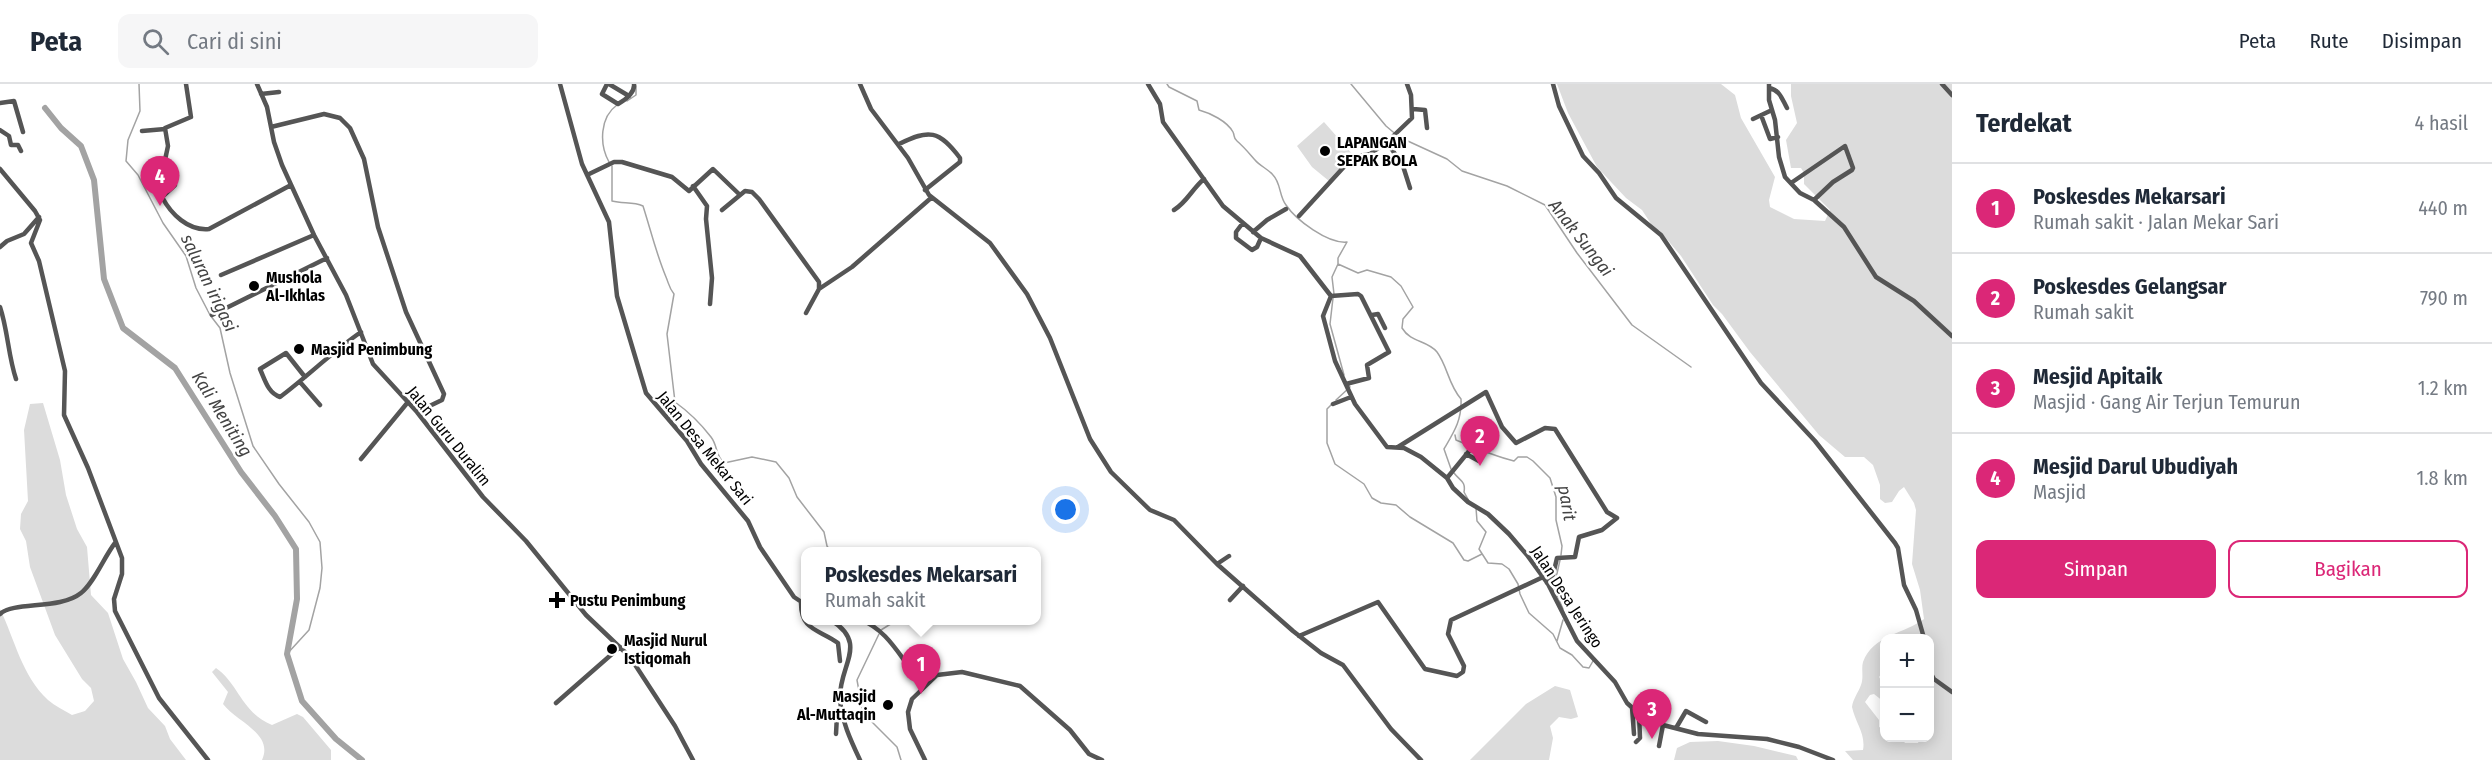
<!DOCTYPE html>
<html lang="id">
<meta charset="utf-8">
<style>
body{margin:0;font-family:"Fira Sans Condensed",sans-serif;background:#f6f6f7;color:#1f2937}
.controls{position:absolute;right:18px;bottom:18px;display:grid;overflow:hidden;border-radius:12px;box-shadow:0 3px 15px #0003}
.controls button{width:54px;height:54px;display:grid;place-items:center;padding:0;border:0;border-bottom:2px solid #e0e1e3;background:#fff;color:#1f2937;font:30px sans-serif}
.you{position:absolute;left:1066px;top:426px;width:21px;height:21px;margin:-15px;border:4px solid #fff;border-radius:50%;background:#1a73e8;box-shadow:0 0 0 9px #1a73e833}
.badge{display:grid;place-items:center;width:39px;height:39px;border-radius:50%;background:#db2777;color:#fff;font-size:20px;font-weight:700}
.pin{position:absolute;translate:-50% -50px;filter:drop-shadow(0 2px 3px #0008)}
.pin::after{content:'';position:absolute;top:32px;width:21px;height:18px;background:inherit;clip-path:polygon(0 0,100% 0,50% 100%)}
.popup{position:absolute;left:801px;top:463px;width:240px;height:78px;box-sizing:border-box;display:grid;place-content:center;border-radius:12px;background:#fff;filter:drop-shadow(0 2px 4px #0005);font-size:20px;white-space:nowrap;color:#747a83}
.popup b{font-size:22px;color:#1f2937}
.popup::after{content:'';position:absolute;left:50%;top:100%;margin-left:-12px;border:12px solid transparent;border-top-color:#fff}
.list{margin:0;padding:0;list-style:none}
h2{display:flex;justify-content:space-between;align-items:center;height:78px;margin:0;padding:0 24px;font-size:26px}
h2 small{font-size:20px;font-weight:400;color:#747a83}
.list li{display:grid;grid-template-columns:39px 1fr auto;gap:18px;align-items:center;box-sizing:border-box;height:90px;padding:0 24px;border-top:2px solid #e0e1e3}
.list b{display:block;font-size:22px;white-space:nowrap}
.list p{margin:0;font-size:20px;white-space:nowrap;color:#747a83}
.list em{font-size:20px;font-style:normal;color:#747a83}
.actions{display:flex;gap:12px;padding:18px 24px}
.actions a{flex:1;padding:14px 0;border:2px solid #db2777;border-radius:12px;text-align:center;font-size:21px;color:#db2777}
.actions .main{background:#db2777;color:#fff}
.icon{flex:none;width:33px;height:33px;fill:none;stroke:currentColor;stroke-width:2;stroke-linecap:round;stroke-linejoin:round}
.map{position:relative;flex:none;width:1952px;height:676px;overflow:hidden}
header{display:flex;align-items:center;gap:36px;box-sizing:border-box;height:84px;padding:0 30px;background:#fff;border-bottom:2px solid #e0e1e3}
header strong{font-size:28px}
nav{display:flex;gap:33px;margin-inline-start:auto;font-size:21px}
.search{width:420px;height:54px;background:#f6f6f7;display:flex;align-items:center;gap:15px;box-sizing:border-box;padding:0 21px;border-radius:12px;color:#747a83;font-size:22px}
main{display:flex}
aside{flex:1;background:#fff}
.map>svg:first-child{display:block}
.green{fill:#dcdcdc;fill-rule:evenodd}
.lines{fill:none;stroke-linecap:round;stroke-linejoin:round}
.stream{stroke:#a3a3a3;stroke-width:1.5}
.river{stroke:#a3a3a3;stroke-width:6}
.minor{stroke:#555;stroke-width:4.5}
.poi-dot{fill:#000;stroke:#fff;stroke-width:2}
.labels{text-anchor:middle;dominant-baseline:central;stroke-width:5;stroke-linejoin:round;paint-order:stroke}
.poi-label{font-size:16px;font-weight:bold;fill:#000;stroke:#fff;text-anchor:start}
.street-label{font-size:16px;fill:#000;stroke:#fff}
.water-label{font-size:18px;font-style:italic;fill:#444;stroke:#fff}
</style>
<header>
<strong>Peta</strong>
<div class="search"><svg class="icon" aria-label="search" viewBox="0 0 24 24"><circle cx="10" cy="10" r="6"/><path d="M15 15l6 6"/></svg>Cari di sini</div>
<nav><a>Peta</a><a>Rute</a><a>Disimpan</a></nav>
</header>
<main>
<div class="map">
<svg width="1952" height="676" viewBox="0 0 1952 676">
<rect width="100%" height="100%" fill="#fff"/>
<path class="green" d="M1557 0H1721L1735 11 1741 34 1775 93 1769 116 1770 123 1794 135 1825 137 1830 126 1804 100V89L1801 84H1791L1786 56 1797 39 1791 12V0H1952V676H1853L1845 667 1863 666C1866 650 1855 638 1852 623 1853 615 1858 609 1861 601 1864 593 1861 585 1863 578 1873 551 1904 550 1924 535L1920 506 1912 480 1916 426 1914 419 1904 403 1899 407 1892 418 1885 419 1880 415V401L1873 381 1864 373H1845L1819 351 1750 268 1722 230 1713 221 1681 172 1659 146H1655L1642 126 1626 114 1597 83 1568 29ZM1884 554H1930V654H1920L1918 659H1905L1901 654H1884V645L1879 643V636L1865 618 1870 611 1874 610 1884 618V601L1879 593 1884 586Z
M1324 38 1354 72 1329 97 1312 83 1297 62Z
M43 319 60 376 66 411 77 445 87 463 91 511 108 529 123 575 136 598 148 624 165 642 170 655 186 676H0V525C15 556 22 592 48 616 55 622 64 626 72 631L85 627 94 617 91 604 82 595 55 551 30 483 26 457 20 445 21 430 28 417 24 346 30 320Z
M216 584C239 600 241 628 272 641L297 630 303 633 331 666V676H262C274 650 237 638 223 620L228 608 212 588Z
M1555 602 1570 606 1578 633 1571 635 1559 633 1550 642 1553 654 1549 676H1470L1526 620Z
M1718 657 1754 662 1796 672 1798 676H1674L1677 664 1690 658Z"/>
<g class="lines">
<path class="stream" d="M139 0 140 27 128 56 126 77 138 91 163 139 186 172 196 204 210 231 220 244 230 289 253 362 279 400 309 438 320 458 322 484 320 504 309 546 287 570
M1167 0 1169 3 1197 17 1199 26C1210 29 1227 37 1233 48 1235 52 1233 54 1237 57 1244 63 1248 68 1255 76 1260 82 1268 85 1273 91 1281 99 1279 112 1286 121 1296 136 1328 160 1347 158L1338 174V180L1358 189 1367 186 1391 193 1401 202 1413 223 1403 235 1402 244C1411 259 1427 256 1437 268 1448 283 1448 300 1461 315 1462 336 1454 348 1444 365L1451 385
M1351 0 1386 42 1399 53 1447 75 1462 87 1507 102 1545 121 1577 169 1632 241 1691 283
M627 17 636 11V2
M609 78C599 60 600 33 617 21
M612 82V117C623 120 633 117 643 122 651 147 656 169 666 193 669 200 669 204 674 210L667 250 675 318C689 328 701 340 711 353 718 362 715 371 724 379L752 373 776 378 789 394 797 413 824 448 827 462 831 468
M1334 210 1332 193 1338 180
M1333 214 1330 240 1344 291
M1336 316 1350 303 1349 301
M1332 320 1327 325V359L1335 380 1364 400 1372 414 1381 419 1396 421 1410 433 1453 459 1464 476 1468 477 1482 470
M1455 351 1456 356C1475 364 1494 372 1514 377L1518 373H1527L1533 377 1550 394 1556 413V436L1562 462 1561 471
M1454 389C1460 397 1466 397 1464 408L1469 417
M1476 424 1477 437 1486 448 1479 465 1488 479 1502 480 1509 485 1518 500 1520 510 1529 529 1553 550 1560 564 1572 571 1583 583 1589 584 1593 577
M1560 476 1554 503 1563 525
M881 546 897 536
M879 550 857 596 863 629 897 663 901 676
M1557 557 1563 536"/>
<path class="river" d="M45 24 61 44 81 62 94 96 104 195 123 244 175 284 241 388 275 432 296 465 297 515 287 570 302 617 336 655 362 676"/>
<path class="minor" d="M186 0 191 33 165 44 168 62 165 76 175 101 162 113C171 130 188 147 209 145L291 101
M257 0 267 23 274 58 282 81 314 151 346 211 373 280 417 328 483 413 526 457 586 531 630 573 675 642 693 676
M560 0 582 80 609 138 617 212 646 309 687 357 701 380 748 437 760 463 794 513 806 521
M607 0 602 10 618 20C625 16 635 9 634 0
M609 0 629 12
M860 0 871 25 908 74 929 111 990 159 1027 210 1050 254 1090 355 1111 388 1150 426 1174 436 1217 480 1293 547 1321 569 1343 581 1391 645 1421 676
M1148 0 1160 20 1163 38 1223 122 1261 154 1300 172 1331 212 1323 232 1335 277 1355 320 1387 363 1404 364 1421 373 1447 394 1453 404 1468 418 1488 430 1509 450 1527 471 1548 500 1577 557 1615 598 1627 619 1637 628 1663 641 1698 650 1767 655 1799 663 1833 676
M1553 0 1559 22 1583 72 1599 89 1616 114 1661 151 1761 299 1815 357 1895 459 1898 464 1904 501 1916 526 1924 554
M1769 0V16L1775 36 1779 73 1785 93 1800 109 1814 116 1844 143 1876 193 1914 217 1952 252
M1942 0 1952 11
M1769 4C1780 6 1782 15 1787 24
M261 10 279 8
M0 19 14 17 23 48
M1413 25 1425 26 1427 44
M1761 31 1770 55 1778 53
M1753 35 1772 26
M271 43 324 30 340 34 350 44 364 75 378 143 406 228 444 310 442 316 417 328
M0 46 9 52 11 61H18L21 67
M142 47 165 45
M1387 58 1403 82 1410 104
M899 60C929 45 939 46 960 74V78L925 106
M0 85 35 127 40 136 31 159 39 177 65 287 64 331 88 384 122 474V490L114 515 115 527 159 614 208 676
M587 91 614 78H622L672 93 689 107 713 85 740 111
M150 93 162 112
M1791 99 1845 62 1853 84 1852 86 1833 98 1814 116
M693 102 707 122 706 135 712 194 710 220
M722 126 745 107 752 108 759 115 819 198V205L806 229
M1174 126C1187 118 1192 105 1204 95
M1299 132 1353 73 1370 70 1387 58 1412 34 1411 11 1407 0
M1242 140 1236 148V154L1252 166 1257 163 1261 154
M1253 148 1267 136 1286 125
M0 163 7 157 24 150 39 133
M221 191 314 151
M819 205 852 183 931 114
M1331 212 1358 210 1361 212 1389 268 1367 281 1369 294 1346 300
M0 223C8 247 8 271 16 295
M212 231 327 174
M1372 231 1378 230 1385 244
M305 293 286 269 260 285C265 296 268 309 280 313 308 292 332 268 361 248
M300 298 320 321
M1333 320 1351 313
M1398 363 1486 308 1502 343 1516 359 1545 344 1555 345 1607 428 1617 434 1602 446 1579 453 1575 473 1557 474 1553 491 1547 499
M1466 370 1479 377
M361 375 408 318
M1447 394 1474 361
M1217 480 1229 472
M1230 516 1243 502
M801 519C801 547 819 545 838 559L840 577
M0 530C14 517 60 526 81 509 94 499 104 473 115 459
M831 536C869 560 839 581 840 614 841 636 851 657 860 676
M861 536C892 548 902 580 925 601
M1299 552 1378 518 1425 585 1457 592 1463 588 1464 582 1448 550 1451 536 1541 494
M1930 588 1934 595 1952 608
M556 619 620 563
M1632 623 1634 650
M1676 644 1686 627 1706 638
M836 650 837 631 842 629
M1636 658 1640 654 1639 629
M1659 662 1663 641
M925 676 910 645 908 628 912 615 937 591 962 588 1020 602 1070 646 1089 670 1102 676"/>
</g>
<g class="poi-dot">
<circle cx="1325" cy="67" r="6"/>
<circle cx="254" cy="202" r="6"/>
<circle cx="299" cy="265" r="6"/>
<path d="M554 507h6v6h6v6h-6v6h-6v-6h-6v-6h6z"/>
<circle cx="612" cy="565" r="6"/>
<circle cx="888" cy="621" r="6"/>
</g>
<g class="labels">
<g class="poi-label">
<text x="1337" y="58">LAPANGAN<tspan x="1337" dy="18">SEPAK BOLA</tspan></text>
<text x="266" y="193">Mushola<tspan x="266" dy="18">Al-Ikhlas</tspan></text>
<text x="311" y="265">Masjid Penimbung</text>
<text x="570" y="516">Pustu Penimbung</text>
<text x="624" y="556">Masjid Nurul<tspan x="624" dy="18">Istiqomah</tspan></text>
<text x="876" y="612" text-anchor="end">Masjid<tspan x="876" dy="18">Al-Muttaqin</tspan></text>
</g>
<g class="street-label">
<text transform="translate(449 352) rotate(51)">Jalan Guru Duralim</text>
<text transform="translate(705 364) rotate(51)">Jalan Desa Mekar Sari</text>
<text transform="translate(1567 513) rotate(57)">Jalan Desa Jeringo</text>
</g>
<g class="water-label">
<text transform="translate(1581 154) rotate(52)">Anak Sungai</text>
<text transform="translate(209 199) rotate(64)">saluran irigasi</text>
<text transform="translate(222 330) rotate(58)">Kali Meniting</text>
<text transform="translate(1567 419) rotate(80)">parit</text>
</g>
</g>
</svg>
<div class="controls">
<button>+</button>
<button>−</button>
</div>
<div class="you"></div>
<div class="pin badge" style="left:921px;top:610px">1</div>
<div class="popup"><b>Poskesdes Mekarsari</b>Rumah sakit</div>
<div class="pin badge" style="left:1480px;top:382px">2</div>
<div class="pin badge" style="left:1652px;top:655px">3</div>
<div class="pin badge" style="left:160px;top:122px">4</div>
</div>
<aside>
<h2>Terdekat<small>4 hasil</small></h2>
<ul class="list">
<li><span class="badge">1</span><div><b>Poskesdes Mekarsari</b><p>Rumah sakit · Jalan Mekar Sari</p></div><em>440 m</em></li>
<li><span class="badge">2</span><div><b>Poskesdes Gelangsar</b><p>Rumah sakit</p></div><em>790 m</em></li>
<li><span class="badge">3</span><div><b>Mesjid Apitaik</b><p>Masjid · Gang Air Terjun Temurun</p></div><em>1.2 km</em></li>
<li><span class="badge">4</span><div><b>Mesjid Darul Ubudiyah</b><p>Masjid</p></div><em>1.8 km</em></li>
</ul>
<div class="actions"><a class="main">Simpan</a><a>Bagikan</a></div>
</aside>
</main>
